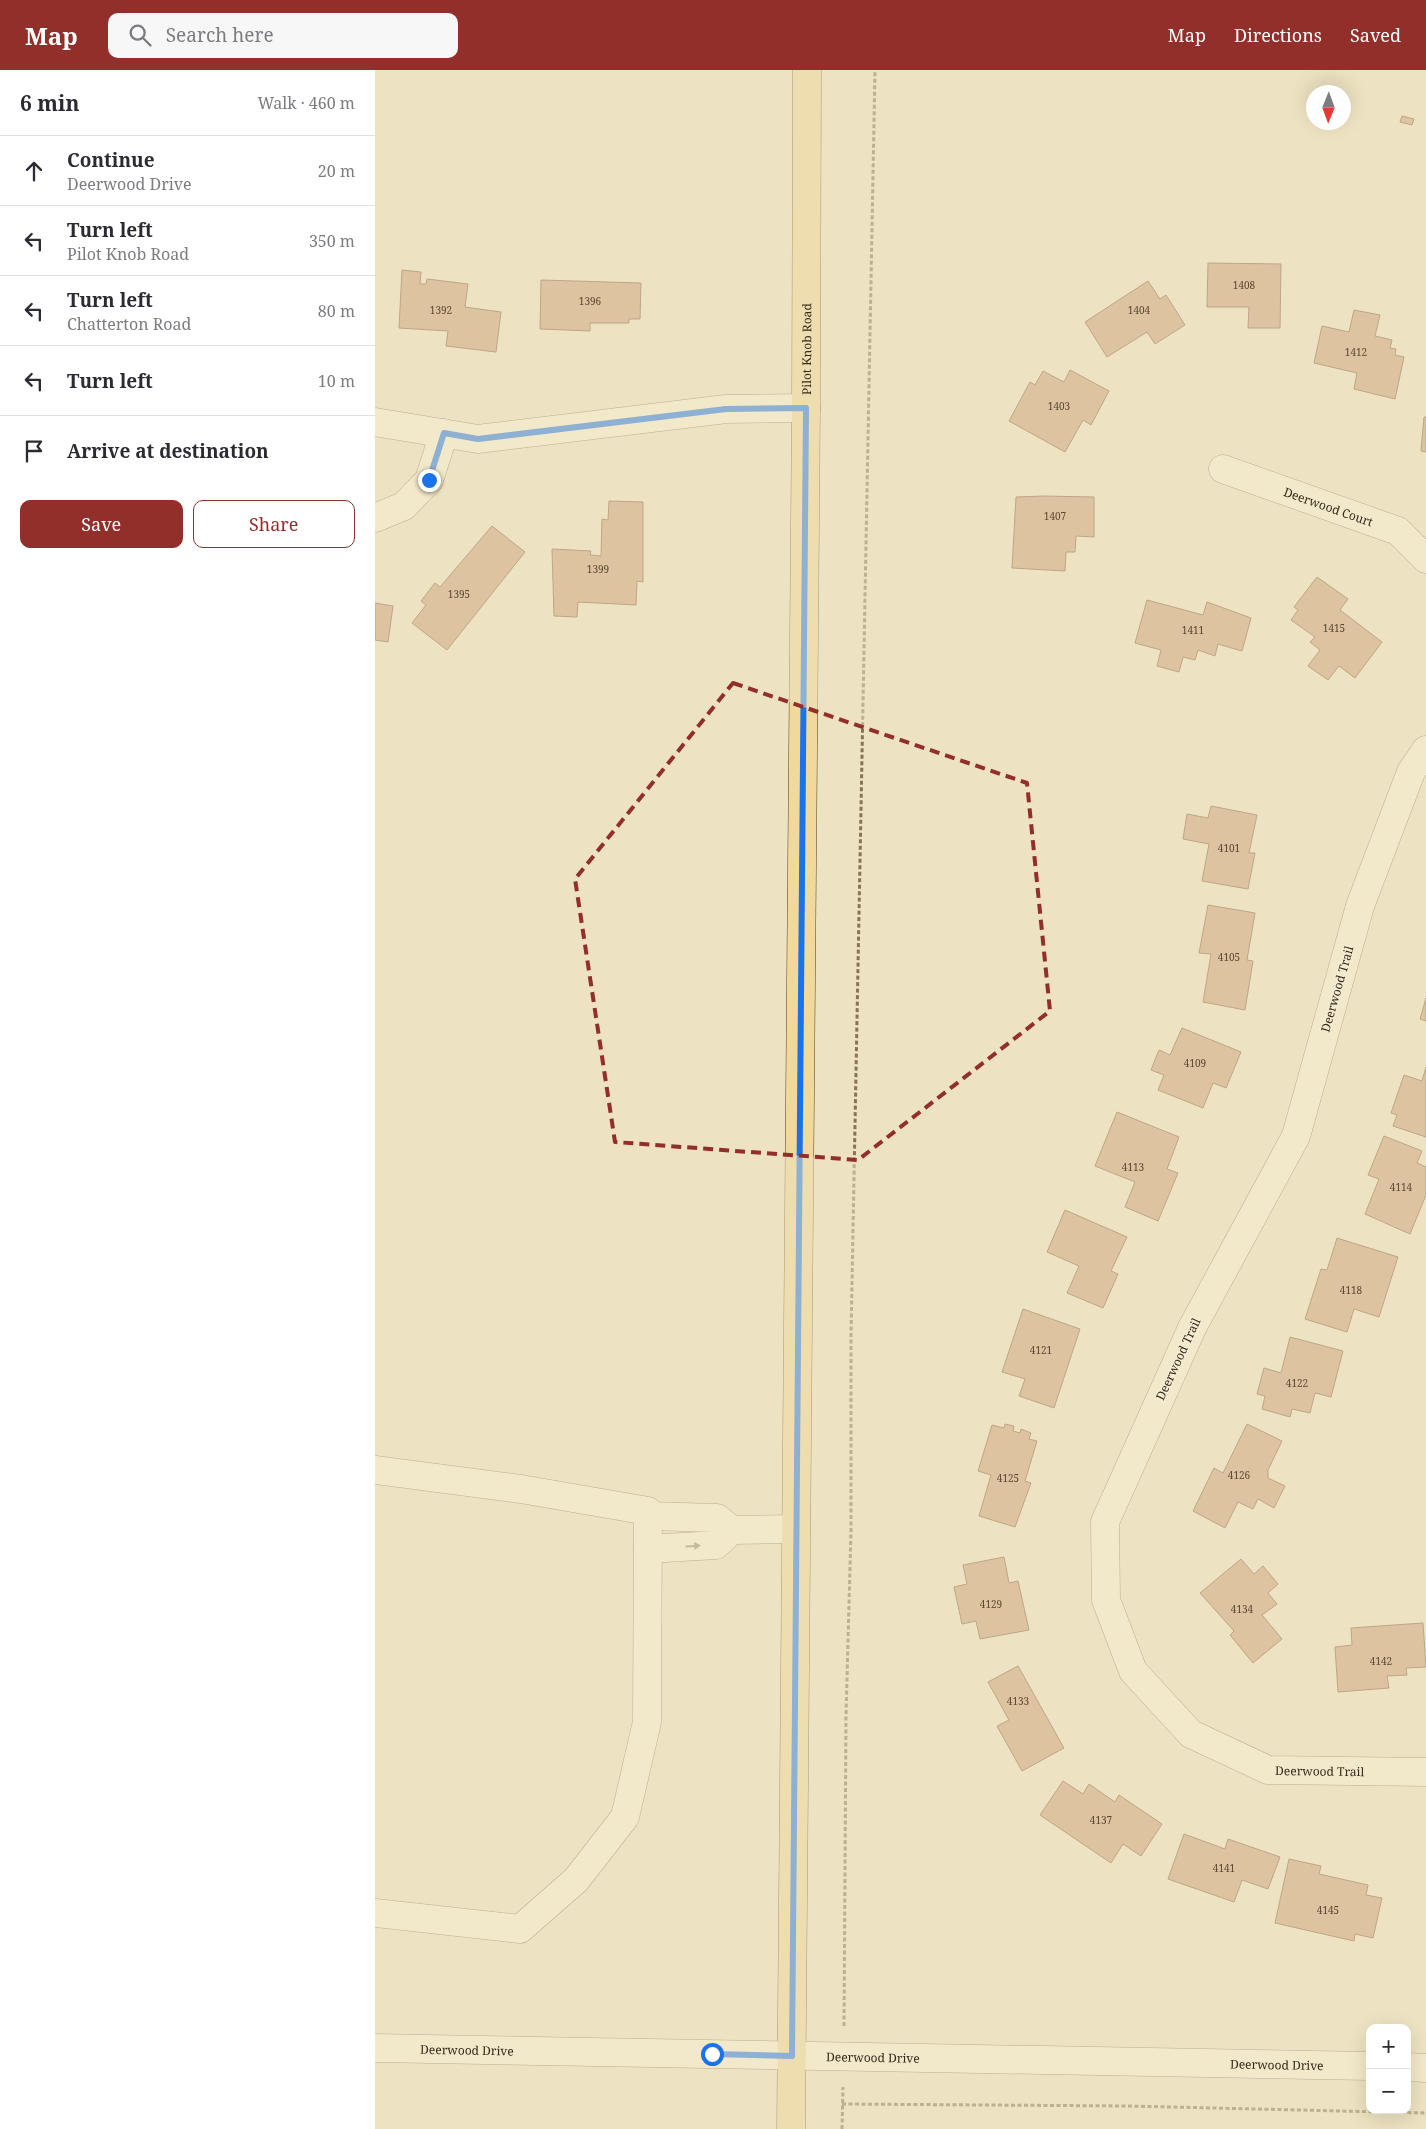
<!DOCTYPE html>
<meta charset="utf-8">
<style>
body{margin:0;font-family:"Noto Serif",serif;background:#f7f7f7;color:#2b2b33}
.controls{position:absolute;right:15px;bottom:15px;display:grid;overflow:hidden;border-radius:10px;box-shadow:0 5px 20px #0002}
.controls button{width:45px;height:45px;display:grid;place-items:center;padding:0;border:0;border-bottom:1px solid #e1e1e2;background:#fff;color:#2b2b33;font:25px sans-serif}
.compass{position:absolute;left:931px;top:15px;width:45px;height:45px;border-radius:50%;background:#fff;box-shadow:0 5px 20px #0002;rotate:181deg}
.stop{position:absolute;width:15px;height:15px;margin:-11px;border:4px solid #1a73e8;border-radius:50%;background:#fff}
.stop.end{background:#1a73e8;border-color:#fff;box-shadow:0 1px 5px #0008}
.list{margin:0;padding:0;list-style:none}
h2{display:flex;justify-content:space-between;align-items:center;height:65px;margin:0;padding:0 20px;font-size:21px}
h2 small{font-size:16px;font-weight:400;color:#7c7c81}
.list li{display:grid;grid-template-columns:32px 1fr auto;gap:15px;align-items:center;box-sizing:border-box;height:70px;padding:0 20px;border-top:1px solid #e1e1e2}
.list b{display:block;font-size:19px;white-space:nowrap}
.list p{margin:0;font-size:16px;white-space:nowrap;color:#7c7c81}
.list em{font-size:16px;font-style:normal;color:#7c7c81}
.actions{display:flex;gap:10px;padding:15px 20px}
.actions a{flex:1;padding:11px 0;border:1px solid #932f2b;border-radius:10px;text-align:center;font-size:18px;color:#932f2b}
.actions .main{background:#932f2b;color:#fff}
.icon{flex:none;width:28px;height:28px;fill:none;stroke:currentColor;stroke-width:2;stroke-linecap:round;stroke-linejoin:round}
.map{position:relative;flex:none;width:1051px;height:2059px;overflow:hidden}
header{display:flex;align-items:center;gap:30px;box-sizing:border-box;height:70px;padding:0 25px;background:#932f2b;color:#fff}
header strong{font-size:24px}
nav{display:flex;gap:28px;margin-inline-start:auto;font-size:18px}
.search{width:350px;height:45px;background:#f7f7f7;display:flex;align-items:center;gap:12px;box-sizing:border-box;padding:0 18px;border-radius:10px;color:#7c7c81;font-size:19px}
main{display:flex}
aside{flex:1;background:#fff}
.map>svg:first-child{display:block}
.building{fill:#ca9e78;stroke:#845e40}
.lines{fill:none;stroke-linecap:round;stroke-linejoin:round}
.minor-casing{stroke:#867359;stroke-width:29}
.major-casing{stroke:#54412e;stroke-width:29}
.path{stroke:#867359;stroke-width:3;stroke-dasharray:4 2.5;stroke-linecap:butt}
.minor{stroke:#f8efd4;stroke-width:28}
.major{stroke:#f0d99a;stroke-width:28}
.oneway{fill:#978c78}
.route{stroke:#1a73e8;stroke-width:6}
.marked{fill:none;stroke:#932f2b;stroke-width:4;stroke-dasharray:10 6;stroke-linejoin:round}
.labels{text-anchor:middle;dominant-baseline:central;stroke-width:4;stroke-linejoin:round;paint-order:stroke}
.number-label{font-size:10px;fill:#5b4734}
.street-label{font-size:12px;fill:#362a1d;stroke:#f4ecd1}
</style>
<header>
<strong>Map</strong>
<div class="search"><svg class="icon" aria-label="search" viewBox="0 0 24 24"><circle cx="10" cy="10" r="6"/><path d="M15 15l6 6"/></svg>Search here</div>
<nav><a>Map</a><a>Directions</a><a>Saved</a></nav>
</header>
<main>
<aside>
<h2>6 min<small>Walk · 460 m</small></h2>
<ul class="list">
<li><svg class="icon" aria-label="ahead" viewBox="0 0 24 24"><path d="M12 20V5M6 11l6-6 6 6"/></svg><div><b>Continue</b><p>Deerwood Drive</p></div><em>20 m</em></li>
<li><svg class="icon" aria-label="left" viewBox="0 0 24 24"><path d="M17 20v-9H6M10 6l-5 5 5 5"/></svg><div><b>Turn left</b><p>Pilot Knob Road</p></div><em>350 m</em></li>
<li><svg class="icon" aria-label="left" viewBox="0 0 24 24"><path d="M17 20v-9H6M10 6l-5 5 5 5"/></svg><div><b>Turn left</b><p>Chatterton Road</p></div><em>80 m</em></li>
<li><svg class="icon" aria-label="left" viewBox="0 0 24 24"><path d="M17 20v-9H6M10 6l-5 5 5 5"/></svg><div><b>Turn left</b></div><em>10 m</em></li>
<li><svg class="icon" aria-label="arrive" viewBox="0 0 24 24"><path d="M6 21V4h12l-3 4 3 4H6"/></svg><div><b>Arrive at destination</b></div></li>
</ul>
<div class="actions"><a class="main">Save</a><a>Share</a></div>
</aside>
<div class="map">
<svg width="1051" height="2059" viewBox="0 0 1051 2059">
<rect width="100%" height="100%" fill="#ede2c1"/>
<path class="building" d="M1027 46 1039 49 1037 55 1025 52Z
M833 193 906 194 905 258H873L874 237H832Z
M27 200 46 202 45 214H51L52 209 93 214 90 237 126 242 121 282 71 276 73 261 24 258Z
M166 210 266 213 265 249H254V253H215V261L165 259Z
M773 211 785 229 791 225 810 255 780 274 772 262 732 287 710 252Z
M979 240 1005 245 1000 266 1017 270 1015 278 1021 279 1020 285 1029 287 1020 329 979 319 982 303 939 293 947 256 974 262Z
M695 300 734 321 716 355 708 350 690 382 634 351 655 312 660 315 668 301 689 312Z
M1049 347H1051V382L1046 381Z
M669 426 719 427V467L701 466 700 482H691L690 501 637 498 641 427Z
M234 431 268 432V512L262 511 261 535 203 532 202 547 179 546 177 479 216 481 215 485 226 486 227 449 233 450Z
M117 456 150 482 72 580 37 553 51 535 46 531 60 513 65 517Z
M942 507 973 529 965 540 1007 572 980 608 964 596 953 610 933 596 945 580 935 572 940 567 916 550 923 540 919 537Z
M772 530 828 545 832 532 876 548 867 581 843 574 840 586 823 580 820 590 808 587 804 602 782 596 786 580 760 573Z
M0 533 18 536 13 572 0 570Z
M836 736 882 745 874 783H880L873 819 827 811 834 774 808 769 812 744 833 748Z
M833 835 880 843 872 890 878 891 870 940 828 932 836 884 824 883Z
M1051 928V951L1045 949Z
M807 958 866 982 851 1018 838 1013 828 1038 783 1020 789 1005 776 1000 784 980 795 985Z
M1051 997V1067L1018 1056 1022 1045 1016 1043 1029 1005 1047 1011Z
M742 1042 804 1067 792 1099 803 1103 783 1151 750 1137 760 1112 720 1096Z
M1009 1066 1047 1081 1042 1093 1051 1097V1125L1035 1164 990 1144 1004 1109 993 1105Z
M690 1140 752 1167 736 1201 743 1204 728 1238 692 1223 704 1196 672 1182Z
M962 1168 1023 1187 1004 1247 979 1239 972 1262 930 1249 946 1199 952 1200Z
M648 1239 705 1259 679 1338 644 1326 650 1309 627 1302Z
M915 1267 968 1281 956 1327 940 1323 935 1343 917 1339 915 1347 887 1339 890 1326 882 1324 889 1298 906 1303Z
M630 1354 639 1356 638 1361 645 1363 646 1359 656 1363 654 1369 662 1371 650 1411 656 1413 640 1457 604 1446 616 1405 603 1401 617 1355 629 1358Z
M872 1354 907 1371 893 1400V1408L910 1416 899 1438 883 1429 878 1439 863 1432 850 1458 818 1441 839 1398 848 1403Z
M629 1487 634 1513 643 1511 654 1560 605 1569 601 1551 587 1554 579 1517 592 1514 588 1495Z
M866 1489 879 1504 888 1496 903 1514 893 1523 902 1534 887 1545 907 1569 878 1593 855 1565 859 1561 825 1523Z
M1048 1553 1051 1597 1031 1598 1032 1605 1012 1606 1014 1618 963 1622 960 1577 977 1575 976 1558Z
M643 1596 689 1678 647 1701 622 1656 634 1650 613 1612Z
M688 1711 708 1724 714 1714 740 1732 744 1725 787 1754 766 1786 748 1774 736 1793 665 1745Z
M809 1764 850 1779 853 1769 905 1787 893 1819 867 1810 859 1832 793 1809Z
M914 1789 946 1796 944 1804 993 1815 991 1825 1007 1828 998 1868 980 1864 979 1871 900 1853Z"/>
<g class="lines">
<g class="minor-casing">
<g id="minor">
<path d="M0 352 103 369 351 339 431 338"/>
<path id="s1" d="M848 399 1023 461 1051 489"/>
<path d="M0 448 29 436 54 410 69 363"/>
<path id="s2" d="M1051 680 1036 702 985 836 921 1066 817 1258 730 1452 731 1530 758 1601 816 1664 893 1700 1051 1702"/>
<path d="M0 1400 146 1419 273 1441 272 1652 250 1747 201 1810 145 1859 0 1843"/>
<path d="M273 1446 342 1448 357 1460 421 1459"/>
<path d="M273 1479 341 1475 357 1460"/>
<path id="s3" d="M0 1978 995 1996"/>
<path d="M1032 1997 1051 1998"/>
</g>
</g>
<g class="major-casing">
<g id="major">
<path id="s4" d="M416 2059 431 338 432 0"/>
</g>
</g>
<path class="path" d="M469 1956 471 1645 476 1461V1266L500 0
M467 2034 753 2036 1051 2043
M467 2059 468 2017"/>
<use href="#minor" class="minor"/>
<use href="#major" class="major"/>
</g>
<defs><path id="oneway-solid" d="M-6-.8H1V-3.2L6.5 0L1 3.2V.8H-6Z" transform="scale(1.25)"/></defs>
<use class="oneway" href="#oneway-solid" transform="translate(318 1476) rotate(-3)"/>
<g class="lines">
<path class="route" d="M54 410 69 363 103 369 351 339 431 338 417 1986 337 1984"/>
</g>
<path d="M0 0H1051V2059H0ZM358 613 652 713 675 941 483 1090 240 1072 200 809Z" fill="#ede2c1" fill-opacity=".55" fill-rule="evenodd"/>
<path class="marked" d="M358 613 652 713 675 941 483 1090 240 1072 200 809Z"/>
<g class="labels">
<g class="number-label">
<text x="869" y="215">1408</text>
<text x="215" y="231">1396</text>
<text x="66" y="240">1392</text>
<text x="764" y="240">1404</text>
<text x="981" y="282">1412</text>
<text x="684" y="336">1403</text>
<text x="680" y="446">1407</text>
<text x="223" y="499">1399</text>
<text x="84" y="524">1395</text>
<text x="959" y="558">1415</text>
<text x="818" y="560">1411</text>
<text x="854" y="778">4101</text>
<text x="854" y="887">4105</text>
<text x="820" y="993">4109</text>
<text x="758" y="1097">4113</text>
<text x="1026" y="1117">4114</text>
<text x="976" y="1220">4118</text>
<text x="666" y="1280">4121</text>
<text x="922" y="1313">4122</text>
<text x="864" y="1405">4126</text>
<text x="633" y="1408">4125</text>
<text x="616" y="1534">4129</text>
<text x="867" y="1539">4134</text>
<text x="1006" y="1591">4142</text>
<text x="643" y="1631">4133</text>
<text x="726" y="1750">4137</text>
<text x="849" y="1798">4141</text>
<text x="953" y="1840">4145</text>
</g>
<g class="street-label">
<text stroke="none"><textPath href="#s4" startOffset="1780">Pilot Knob Road</textPath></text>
<text stroke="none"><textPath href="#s1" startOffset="112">Deerwood Court</textPath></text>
<text transform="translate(962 919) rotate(-74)">Deerwood Trail</text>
<text transform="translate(803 1289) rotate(-65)">Deerwood Trail</text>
<text stroke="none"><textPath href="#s2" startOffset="1216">Deerwood Trail</textPath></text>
<text stroke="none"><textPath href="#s3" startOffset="92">Deerwood Drive</textPath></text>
<text stroke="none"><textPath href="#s3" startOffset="498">Deerwood Drive</textPath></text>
<text stroke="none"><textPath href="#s3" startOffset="902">Deerwood Drive</textPath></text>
</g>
</g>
</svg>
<div class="controls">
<button>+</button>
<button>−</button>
</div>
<svg class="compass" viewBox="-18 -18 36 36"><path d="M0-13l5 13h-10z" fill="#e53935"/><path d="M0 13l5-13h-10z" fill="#7c7c81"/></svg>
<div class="stop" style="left:337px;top:1984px"></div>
<div class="stop end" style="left:54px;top:410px"></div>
</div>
</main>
